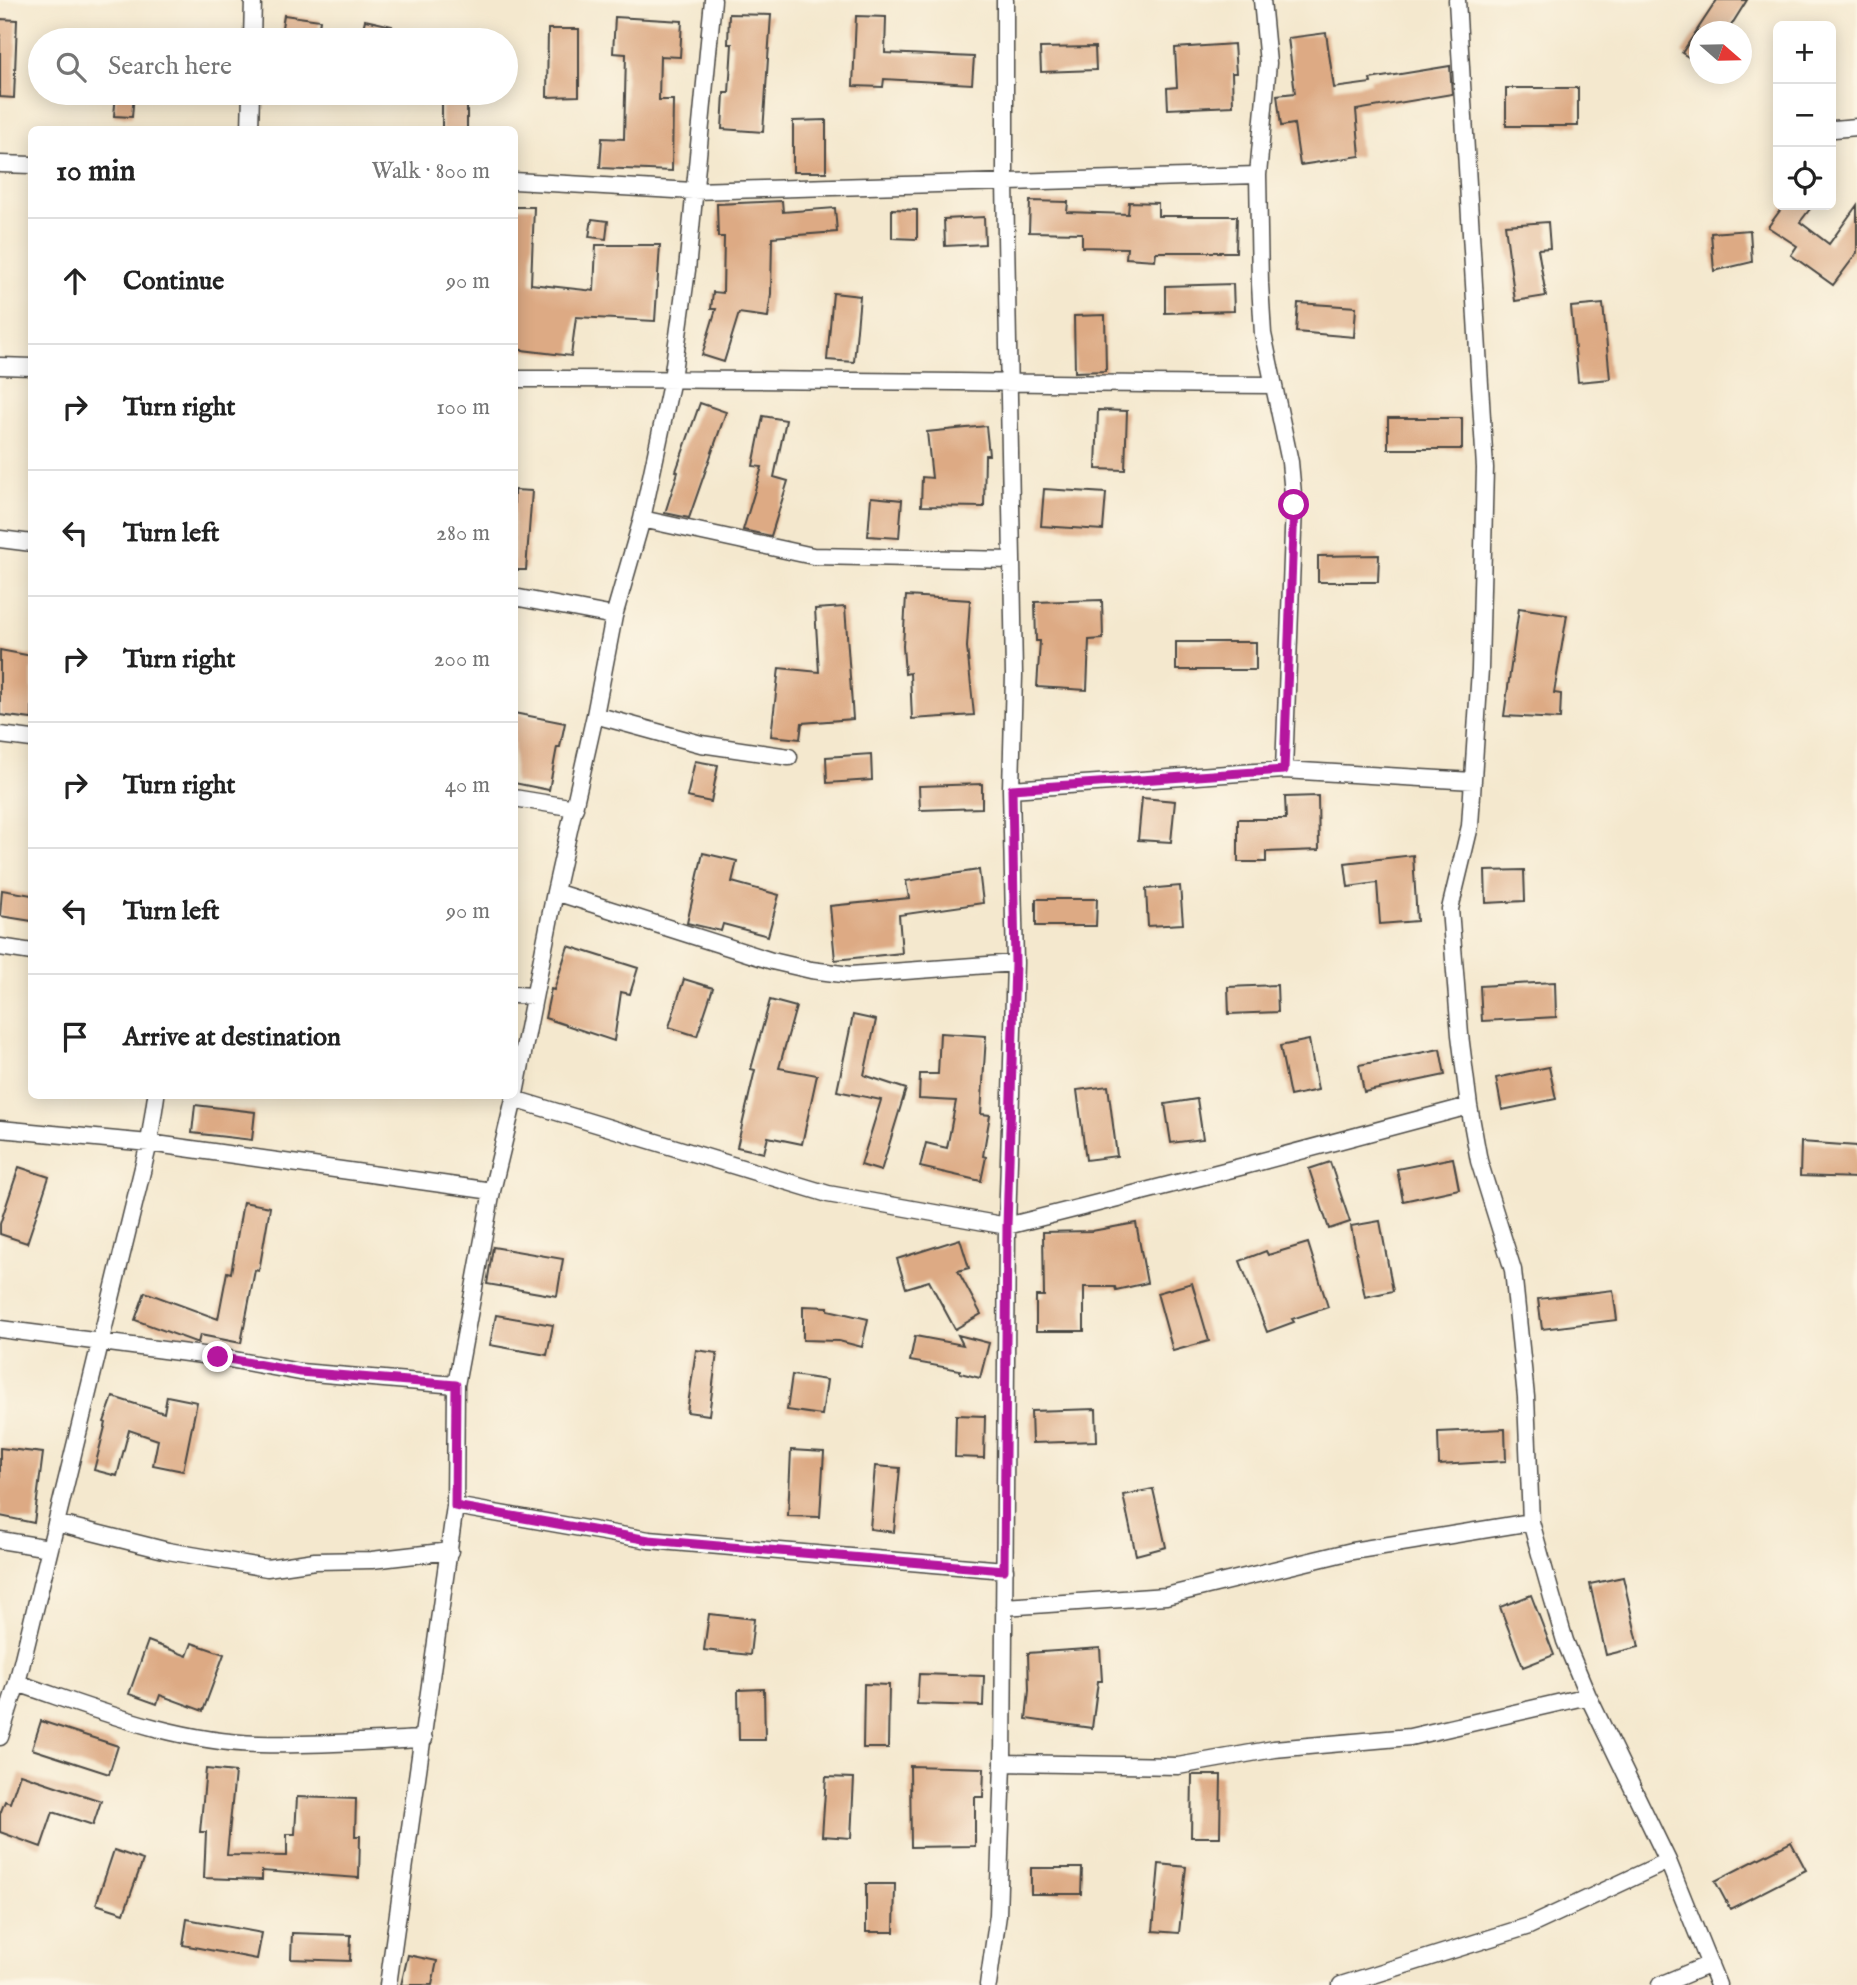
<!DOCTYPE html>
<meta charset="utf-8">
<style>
body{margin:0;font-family:"IM FELL English",serif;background:#f2f2f2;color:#222}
.controls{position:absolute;right:21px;top:21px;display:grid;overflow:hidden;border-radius:10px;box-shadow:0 4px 18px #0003}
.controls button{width:63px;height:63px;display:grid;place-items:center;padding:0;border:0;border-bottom:2px solid #e0e0e0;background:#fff;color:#222;font:35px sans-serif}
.compass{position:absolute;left:1689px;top:21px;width:63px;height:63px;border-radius:50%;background:#fff;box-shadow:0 4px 18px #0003;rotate:110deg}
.stop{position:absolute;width:21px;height:21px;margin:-16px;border:5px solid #b5179e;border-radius:50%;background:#fff}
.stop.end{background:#b5179e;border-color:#fff;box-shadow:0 2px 7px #0008}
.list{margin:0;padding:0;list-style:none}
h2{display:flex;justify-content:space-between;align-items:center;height:91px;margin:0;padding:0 28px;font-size:30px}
h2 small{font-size:23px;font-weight:400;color:#767676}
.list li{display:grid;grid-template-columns:46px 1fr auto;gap:21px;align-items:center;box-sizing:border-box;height:126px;padding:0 28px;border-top:2px solid #e0e0e0}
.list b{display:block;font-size:26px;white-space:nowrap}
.list em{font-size:23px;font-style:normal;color:#767676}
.icon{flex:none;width:38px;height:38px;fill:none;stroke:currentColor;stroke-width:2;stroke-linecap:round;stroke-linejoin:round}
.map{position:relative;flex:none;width:1857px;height:1985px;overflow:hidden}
.search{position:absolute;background:#fff;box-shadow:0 4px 18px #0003;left:28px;top:28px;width:490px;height:77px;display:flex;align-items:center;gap:18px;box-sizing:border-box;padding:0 24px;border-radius:38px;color:#767676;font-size:26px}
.panel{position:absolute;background:#fff;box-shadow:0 4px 18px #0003;left:28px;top:126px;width:490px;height:973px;border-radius:10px}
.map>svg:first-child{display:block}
.building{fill:#ddaa84}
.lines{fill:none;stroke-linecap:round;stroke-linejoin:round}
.street-casing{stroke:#494743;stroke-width:19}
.street{stroke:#fff;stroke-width:16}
.route{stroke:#b5179e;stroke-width:9}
</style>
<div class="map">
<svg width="1857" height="1985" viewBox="0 0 1857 1985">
<rect width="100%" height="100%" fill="#fcf5e5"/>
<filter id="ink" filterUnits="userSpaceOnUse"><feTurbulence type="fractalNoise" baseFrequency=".0143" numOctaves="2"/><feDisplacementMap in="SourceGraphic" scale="14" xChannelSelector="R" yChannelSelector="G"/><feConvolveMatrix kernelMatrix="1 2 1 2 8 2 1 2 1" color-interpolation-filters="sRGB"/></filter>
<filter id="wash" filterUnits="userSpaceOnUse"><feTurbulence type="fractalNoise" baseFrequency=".00686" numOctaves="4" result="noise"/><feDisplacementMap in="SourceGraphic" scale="28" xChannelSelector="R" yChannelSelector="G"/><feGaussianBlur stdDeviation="1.57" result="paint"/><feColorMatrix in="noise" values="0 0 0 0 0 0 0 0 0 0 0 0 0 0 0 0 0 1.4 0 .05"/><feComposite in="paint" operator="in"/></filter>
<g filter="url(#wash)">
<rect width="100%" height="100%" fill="#f4e8ce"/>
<g id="blocks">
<path class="building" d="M1717 0H1747L1727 32H1699V64L1682 53Z
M729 14 771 15 763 132 722 129 724 93H729L732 44H728Z
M284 15 320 20 317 40H280Z
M856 16 886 17 885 53 974 57 972 84 884 79 883 87 853 86Z
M615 17 682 21 680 57 660 56 659 100H673L672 171 600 168 602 138 624 139 626 54 613 53Z
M0 19 17 20 14 98 0 97Z
M365 20 392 26 389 40H360Z
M548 29H579V96L547 97Z
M1326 33 1334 88 1371 83 1370 79 1450 66 1452 94 1356 110 1360 156 1300 165 1294 124 1281 126 1277 95 1295 93 1288 38Z
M1234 44 1236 73H1232L1233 106 1168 109 1167 88 1177 87 1175 48Z
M1095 47 1096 70 1041 72 1040 48Z
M1506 88H1578V126H1506Z
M116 93H134L132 117 114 116Z
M442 98H467V130H442Z
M826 120V172H793V121Z
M782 201 783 212 835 208 837 232 772 237 771 294 768 317 739 313 724 362 702 355 716 309H711L713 292 723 293 724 237H718L717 204Z
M1030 201 1068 202 1067 212 1128 214 1129 202 1158 203V216H1237L1236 252H1156L1155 260 1126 258 1127 248 1082 247V233L1029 232Z
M1784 205H1813L1800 222 1829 244 1857 205V253L1833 285 1791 255 1797 246 1768 227Z
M514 207H534L531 284 594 291 596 245H660L655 321 576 317 571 356 514 349Z
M892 209 917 210V239L892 238Z
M984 217 985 244 945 246 944 219Z
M592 219 608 221 606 239 589 237Z
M1548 222 1550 248 1538 249 1546 296 1515 301 1505 225Z
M1750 230 1752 262 1714 271 1711 233Z
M1233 284 1234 311 1165 313V286Z
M833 293 860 296 854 362 827 360Z
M1298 303 1356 307 1354 337 1296 332Z
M1603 304 1610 379 1578 382 1571 307Z
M1105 315 1106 371 1075 372 1074 316Z
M700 403 726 412 689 518 665 513 678 472 676 471Z
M1098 410 1127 411 1125 470 1096 469Z
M763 416 786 420 774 477 788 481 771 536 743 530 762 467 753 466Z
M1388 418H1462V449H1388Z
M986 426 989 455H985L984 507 921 506 922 477 932 478 927 432Z
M1044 489 1106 493 1103 530 1041 526Z
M514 490 532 491 526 570H514Z
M871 497 902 500 899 538 868 536Z
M1379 555 1378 582H1318V556Z
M906 596 970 600 967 647 974 715 912 719 910 673 905 674 903 646Z
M1102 600 1103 639 1089 640 1087 690 1037 687 1040 641H1036L1035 602Z
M845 607 853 719 802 723 800 739 771 736 779 668 819 672 815 609Z
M1519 608 1567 615 1554 693 1561 694 1560 719 1504 716Z
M1176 642H1256V670H1176Z
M0 650 32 656V719L0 715Z
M514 713 565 723 560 747H557L549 790 514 783Z
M871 754 872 780 827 783 826 757Z
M695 761 718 765 711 802 687 797Z
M982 784V808L920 810 919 786Z
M1318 796 1319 850 1266 852V862H1238V819H1286L1285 797Z
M1142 798 1175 801 1171 842 1138 840Z
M703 853 737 861 732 882 779 895 768 936 723 924 721 931 687 923Z
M1413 855 1417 921 1380 924 1377 883 1348 887 1345 863Z
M979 870 983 903 899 915 902 953 835 960 830 906 909 898 906 881Z
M1524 870 1525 901 1486 903 1485 871Z
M1180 886 1183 924 1148 926 1146 889Z
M2 890 32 895V921L0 916Z
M1036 899H1097L1096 926H1036Z
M568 946 638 968 630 994 621 992 614 1041 545 1018 551 989 554 990Z
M684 979 713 988 697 1036 669 1027Z
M1555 982 1556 1017 1482 1021 1480 986Z
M1277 985 1278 1012 1229 1014 1228 987Z
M770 1000 796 1007 779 1068 817 1075 802 1144 768 1137 764 1153 737 1147 755 1070 751 1069Z
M853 1015 876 1020 864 1075 906 1089 881 1171 861 1165 881 1100 837 1091Z
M940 1033 986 1036 981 1114 990 1115 983 1156 986 1157 981 1181 920 1167 926 1143 947 1148 956 1101 919 1099 920 1074H938Z
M1309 1040 1318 1090 1290 1096 1280 1046Z
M1440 1049 1445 1075 1364 1092 1359 1065Z
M1549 1067 1556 1099 1502 1110 1496 1078Z
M1108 1086 1117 1156 1086 1160 1077 1090Z
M1197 1099 1203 1139 1171 1143 1165 1104Z
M195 1105 255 1112 252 1140 192 1133Z
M1801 1142 1857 1146V1178L1800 1176Z
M1453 1158 1459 1189 1403 1201 1397 1169Z
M1330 1162 1350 1222 1329 1229 1309 1169Z
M19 1167 49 1177 27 1243 0 1234V1224Z
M243 1202 270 1207 259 1271 255 1270 241 1343 200 1335 198 1343 135 1320 145 1292 218 1319 227 1272 231 1273Z
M1380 1221 1393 1291 1365 1297 1351 1226Z
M1136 1223 1147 1283 1116 1290 1115 1287H1084V1331H1036V1296H1044L1043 1232 1092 1231Z
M960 1239 969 1268 958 1271 981 1314 955 1329 929 1281 906 1288 897 1259Z
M1308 1243 1328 1307 1292 1319 1294 1322 1267 1332 1240 1261 1266 1251 1268 1255Z
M493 1247 563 1259 557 1296 487 1284Z
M1192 1283 1209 1341 1173 1351 1157 1293Z
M1613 1290 1617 1320 1542 1329 1538 1299Z
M803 1306 828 1307V1310L868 1319 862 1347 839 1341 803 1340Z
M496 1315 553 1325 547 1355 490 1345Z
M958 1335 989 1343 980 1378 960 1373V1370L910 1361 915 1336 963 1345Z
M696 1350 717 1353 709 1415 687 1412Z
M792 1375 827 1380 822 1415 787 1410Z
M167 1396 197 1402 183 1471 153 1465 158 1440 129 1430 117 1476 94 1470 106 1423 104 1422 113 1397 164 1413Z
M1096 1409 1097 1441 1032 1443 1031 1411Z
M956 1415 985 1416 984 1458 955 1457Z
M1505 1429 1506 1461 1439 1465 1438 1432Z
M0 1448 43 1453 34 1523 0 1516Z
M791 1450 824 1452 820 1517 788 1516Z
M875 1466 900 1468 894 1532 870 1529Z
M1153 1489 1166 1547 1136 1555 1123 1495Z
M1623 1577 1639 1647 1606 1655 1590 1584Z
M1531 1595 1554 1655 1523 1667 1500 1607Z
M709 1614 754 1619 750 1655 704 1650Z
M148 1641 187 1656 192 1643 224 1654 203 1711 160 1695 157 1704 129 1694Z
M1100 1648 1102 1681H1098L1092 1728 1026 1719 1029 1690 1028 1653Z
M919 1674 984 1676 983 1706 917 1704Z
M864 1684 889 1685 888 1748H863Z
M764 1689 765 1740H739L738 1690Z
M41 1721 118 1746 109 1774 32 1749Z
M910 1766 984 1768 983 1797H975V1846L911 1847Z
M206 1769 235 1772 227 1855 287 1856V1834H295L297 1797 356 1799 355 1836H360L359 1878 262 1871V1880L204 1878 206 1832H200Z
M20 1774 101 1801 93 1825 53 1812 41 1847 0 1832V1814L5 1801 10 1803Z
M1192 1775H1221L1220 1837H1191Z
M826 1777 854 1778 851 1838 822 1836Z
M1791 1842 1806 1870 1730 1909 1715 1881Z
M114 1850 143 1860 124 1913 96 1904Z
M1159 1864 1186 1867 1179 1933 1153 1931Z
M1031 1868H1082L1081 1894H1031Z
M866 1884H895L894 1932H866Z
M187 1919 262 1933 257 1959 183 1945Z
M292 1933 351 1935 350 1961 291 1959Z
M408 1955 437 1961 432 1985H401Z"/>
</g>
</g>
<g filter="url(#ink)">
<use href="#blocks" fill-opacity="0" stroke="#494743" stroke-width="2"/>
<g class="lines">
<g class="street-casing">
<path id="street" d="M1262 0 1268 63 1258 175 1260 284 1263 334 1290 462 1294 505 1284 770
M1457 0 1485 468 1480 669 1470 826 1450 909 1460 1035 1469 1106 1479 1161 1513 1270 1526 1397 1531 1522 1552 1597 1565 1641 1588 1696 1668 1861 1718 1985
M252 40 253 0
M1834 129 1857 127
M250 130 251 93
M0 164 32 165
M514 181 693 191 1258 175
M0 366 32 367
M514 379C768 378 1021 384 1274 385
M642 519 813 556 1012 560
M0 539 32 543
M514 597 614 616
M595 715 701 744 789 757
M0 735 32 739
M1011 789 1284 770 1473 781
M514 798 575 808
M555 892 772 961 811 970 850 975 1015 963
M0 947 32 952
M514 995 534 996
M514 1099 828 1194 1007 1226 1244 1166 1469 1106
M0 1129 149 1143 492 1191
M0 1329 218 1357 300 1372 456 1385
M455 1506 649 1540 1005 1570
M56 1523 168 1551 267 1568 315 1561 372 1560 450 1551
M0 1540 49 1548
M1004 1607 1166 1596 1352 1551 1531 1522
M17 1683C95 1709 175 1742 259 1744 313 1746 369 1741 424 1739
M0 1737 17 1683 149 1143 156 1096
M1003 1763 1178 1766 1274 1749 1410 1737 1588 1696
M388 1985 455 1506 456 1385 492 1191 514 1099 555 892 595 715 614 616 642 519 672 379 687 270 713 0
M988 1985 998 1915 1003 1763 1007 1226 1015 963 1011 789 1014 675 1012 560 1005 182V0
M1341 1985 1529 1926 1668 1861
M1660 1985 1710 1964"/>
</g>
<use href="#street" class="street"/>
</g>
</g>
<g class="lines" filter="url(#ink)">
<path class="route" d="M218 1357 300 1372 456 1385 455 1506 649 1540 1004 1570 1007 1226 1015 964 1012 789 1284 770 1294 505"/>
</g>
</svg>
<div class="controls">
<button>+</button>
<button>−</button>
<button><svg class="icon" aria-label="locate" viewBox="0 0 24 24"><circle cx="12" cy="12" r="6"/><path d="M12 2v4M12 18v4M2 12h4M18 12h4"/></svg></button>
</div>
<svg class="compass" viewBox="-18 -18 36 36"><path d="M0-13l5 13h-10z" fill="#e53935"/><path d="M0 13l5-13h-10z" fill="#767676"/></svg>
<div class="stop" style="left:1294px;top:505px"></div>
<div class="stop end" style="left:218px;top:1357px"></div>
<div class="search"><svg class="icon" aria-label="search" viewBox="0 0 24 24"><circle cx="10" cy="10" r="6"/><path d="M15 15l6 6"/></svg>Search here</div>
<section class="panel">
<h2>10 min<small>Walk · 800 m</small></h2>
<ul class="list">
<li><svg class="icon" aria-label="ahead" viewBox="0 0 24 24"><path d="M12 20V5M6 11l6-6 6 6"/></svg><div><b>Continue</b></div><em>90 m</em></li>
<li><svg class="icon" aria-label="right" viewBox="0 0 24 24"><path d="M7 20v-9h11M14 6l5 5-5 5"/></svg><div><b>Turn right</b></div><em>100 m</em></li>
<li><svg class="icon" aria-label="left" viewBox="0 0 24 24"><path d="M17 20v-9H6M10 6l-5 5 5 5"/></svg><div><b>Turn left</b></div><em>280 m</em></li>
<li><svg class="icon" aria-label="right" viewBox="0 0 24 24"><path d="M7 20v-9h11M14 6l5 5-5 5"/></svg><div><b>Turn right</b></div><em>200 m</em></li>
<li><svg class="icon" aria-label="right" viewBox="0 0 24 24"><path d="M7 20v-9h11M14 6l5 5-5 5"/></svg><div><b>Turn right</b></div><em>40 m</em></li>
<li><svg class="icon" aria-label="left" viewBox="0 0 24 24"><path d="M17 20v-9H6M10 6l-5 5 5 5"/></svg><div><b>Turn left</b></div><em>90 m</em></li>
<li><svg class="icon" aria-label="arrive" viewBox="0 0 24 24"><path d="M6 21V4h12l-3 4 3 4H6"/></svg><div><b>Arrive at destination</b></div></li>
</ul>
</section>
</div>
